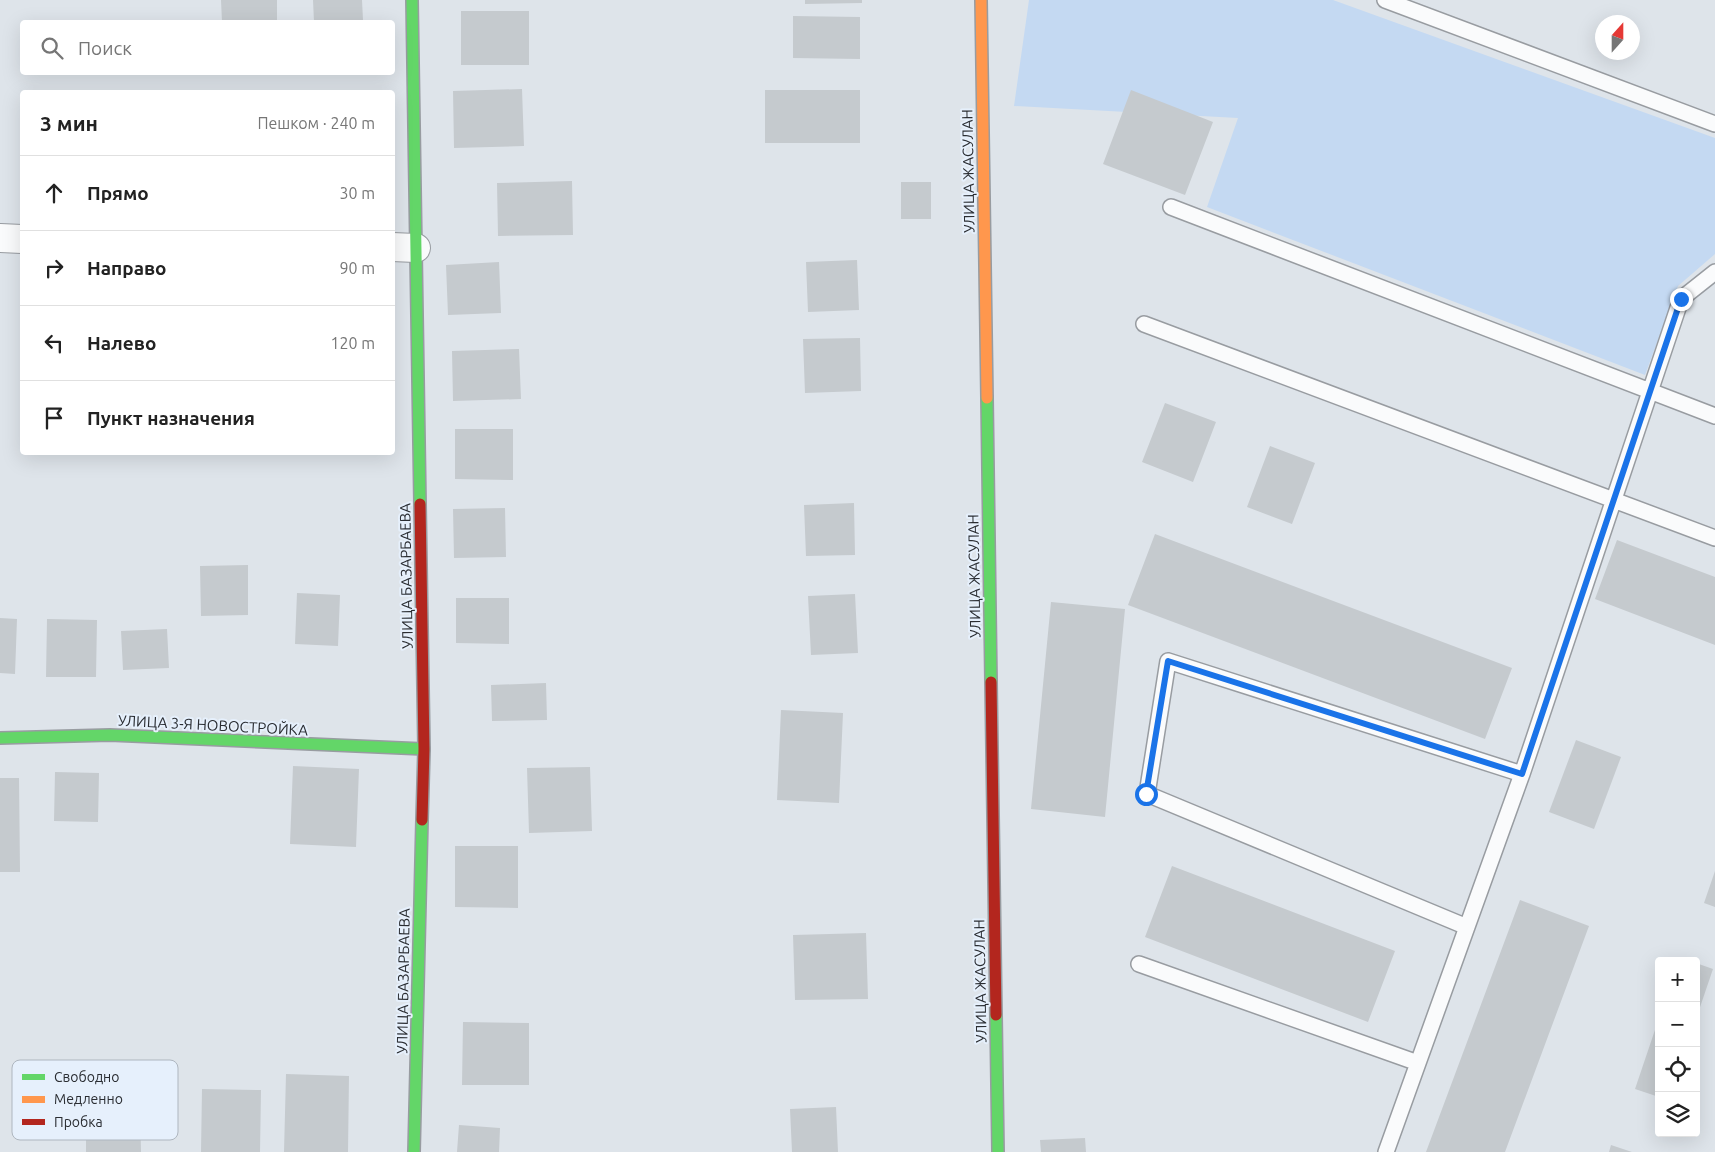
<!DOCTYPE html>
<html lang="ru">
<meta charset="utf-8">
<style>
body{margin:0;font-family:Ubuntu,sans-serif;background:#f2f2f2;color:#222}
.controls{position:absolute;right:15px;bottom:15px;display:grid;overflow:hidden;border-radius:5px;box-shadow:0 5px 20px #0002}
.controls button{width:45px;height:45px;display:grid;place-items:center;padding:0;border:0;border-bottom:1px solid #e0e0e0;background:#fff;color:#222;font:25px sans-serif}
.compass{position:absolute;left:1595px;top:15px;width:45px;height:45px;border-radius:50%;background:#fff;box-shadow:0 5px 20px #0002;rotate:21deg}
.stop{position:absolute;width:15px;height:15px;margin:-11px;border:4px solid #1a73e8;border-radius:50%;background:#fff}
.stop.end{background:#1a73e8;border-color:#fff;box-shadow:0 1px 5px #0008}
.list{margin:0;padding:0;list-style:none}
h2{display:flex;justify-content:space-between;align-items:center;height:65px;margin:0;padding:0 20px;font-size:21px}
h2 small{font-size:16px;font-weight:400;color:#767676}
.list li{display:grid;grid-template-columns:32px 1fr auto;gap:15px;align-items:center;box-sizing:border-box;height:75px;padding:0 20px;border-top:1px solid #e0e0e0}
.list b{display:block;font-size:19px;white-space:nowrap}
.list em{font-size:16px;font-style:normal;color:#767676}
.icon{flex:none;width:28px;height:28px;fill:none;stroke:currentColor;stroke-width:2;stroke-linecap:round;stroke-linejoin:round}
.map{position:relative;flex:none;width:1715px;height:1152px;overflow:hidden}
.search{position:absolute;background:#fff;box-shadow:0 5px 20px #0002;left:20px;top:20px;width:375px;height:55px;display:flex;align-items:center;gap:12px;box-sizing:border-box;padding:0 18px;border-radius:5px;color:#767676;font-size:19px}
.panel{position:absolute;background:#fff;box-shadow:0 5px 20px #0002;left:20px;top:90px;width:375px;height:365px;border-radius:5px}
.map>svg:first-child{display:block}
.green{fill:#c4d9f2}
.building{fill:#c5cace}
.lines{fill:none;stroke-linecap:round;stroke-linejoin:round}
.lane-casing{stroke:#989ca1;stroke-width:18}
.street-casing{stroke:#989ca1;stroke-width:30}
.fast-casing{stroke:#989ca1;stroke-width:14}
.slow-casing{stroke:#989ca1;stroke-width:14}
.jam-casing{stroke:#989ca1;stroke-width:14}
.lane{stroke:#fafbfc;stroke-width:15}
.street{stroke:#fafbfc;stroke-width:28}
.fast{stroke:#63d668;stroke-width:11}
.slow{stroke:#ff974d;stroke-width:11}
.jam{stroke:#b3261e;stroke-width:11}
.route{stroke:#1a73e8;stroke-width:6}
.labels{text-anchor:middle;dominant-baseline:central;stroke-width:4;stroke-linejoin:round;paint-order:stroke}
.street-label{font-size:15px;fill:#2a2d32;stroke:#e6f0fc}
.key{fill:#e6f0fc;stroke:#aeb6bf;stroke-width:1}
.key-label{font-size:14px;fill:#2a2d32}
</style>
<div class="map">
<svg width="1715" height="1152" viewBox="0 0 1715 1152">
<rect width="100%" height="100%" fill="#dee4ea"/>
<path class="green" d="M1029 0H1333L1715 138V254L1678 286 1645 375 1207 207 1238 118 1014 106Z"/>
<path class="building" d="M221 0H277V22H222Z
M313 0H362L363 20 314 22Z
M805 0H862V3L805 4Z
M461 11H529V65H461Z
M793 16 860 17V59L793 58Z
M522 89 524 146 454 148 453 91Z
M765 90H860V143H765Z
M1131 90 1213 122 1185 195 1103 164Z
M572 181 573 235 498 236 497 183Z
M901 182H931V219H901Z
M857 260 859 310 808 312 806 262Z
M499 262 501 313 448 315 446 265Z
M860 338 861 391 805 393 803 339Z
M519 349 521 399 453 401 452 351Z
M1165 403 1216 422 1193 482 1142 462Z
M455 429H513V480L455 479Z
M1270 446 1315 463 1292 524 1247 507Z
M854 503 855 555 806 556 804 505Z
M505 508 506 557 454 558 453 509Z
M1155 534 1512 668 1485 739 1128 605Z
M1617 540 1715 577V645L1595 599Z
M248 565V615L201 616 200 566Z
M297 593 340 595 338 646 295 644Z
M855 594 858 653 811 655 808 596Z
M456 598H509V644L456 643Z
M1051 602 1125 609 1105 817 1031 809Z
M0 618 17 619 15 674 0 673Z
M47 619 97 620 96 677H46Z
M167 629 169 668 123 670 121 631Z
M546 683 547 720 492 721 491 685Z
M781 710 843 713 839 803 777 800Z
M1576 740 1621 757 1594 829 1549 812Z
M293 766 359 769 356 847 290 844Z
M590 767 592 831 529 833 527 768Z
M55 772 99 773 98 822 54 821Z
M0 778H19L20 872H0Z
M455 846H518V908L455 907Z
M1172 866 1395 951 1368 1022 1145 937Z
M1715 871V907L1704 903Z
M1520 900 1589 926 1505 1152H1426Z
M866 933 868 999 795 1000 793 935Z
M1696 963 1713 969 1697 1016H1696Z
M1658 1021H1659V1097L1635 1089Z
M463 1022 529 1023V1085H462Z
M286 1074 349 1076 348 1152H284Z
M202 1089 261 1090 260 1152H201Z
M836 1107 838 1152H792L790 1109Z
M140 1108 141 1152H86V1109Z
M459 1125 500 1128 499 1152H457Z
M1085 1138 1086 1152H1041L1040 1140Z
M1611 1145 1632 1152H1609Z"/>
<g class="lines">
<g class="lane-casing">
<path id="lane" d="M1385 0 1715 124
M1171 207 1715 416
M1144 324 1715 538
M1467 927 1147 794 1168 661 1522 774
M1139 964 1418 1063
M1386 1152 1522 774 1681 299 1715 272"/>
</g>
<g class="street-casing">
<path id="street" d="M0 238 22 239
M392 247 416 248"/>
</g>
<g class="fast-casing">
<path id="fast" d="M412 0 420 504
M987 398 991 682
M0 738 110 735 424 749
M996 1015 998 1152
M414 1152 422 820"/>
</g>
<g class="slow-casing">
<path id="slow" d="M981 0 987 398"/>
</g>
<g class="jam-casing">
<path id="jam" d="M420 504 424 749 422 820
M991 682 996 1015"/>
</g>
<use href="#lane" class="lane"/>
<use href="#street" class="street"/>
<use href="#fast" class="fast"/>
<use href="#slow" class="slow"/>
<use href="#jam" class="jam"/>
</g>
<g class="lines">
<path class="route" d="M1146 794 1168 661 1522 774 1681 299"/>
</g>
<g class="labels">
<g class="street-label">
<text transform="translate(968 171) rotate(-91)">УЛИЦА ЖАСУЛАН</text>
<text transform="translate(406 576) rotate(-91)">УЛИЦА БАЗАРБАЕВА</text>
<text transform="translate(974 576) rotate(-91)">УЛИЦА ЖАСУЛАН</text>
<text transform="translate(213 725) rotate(3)">УЛИЦА 3-Я НОВОСТРОЙКА</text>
<text transform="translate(403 981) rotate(-89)">УЛИЦА БАЗАРБАЕВА</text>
<text transform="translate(980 981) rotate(-91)">УЛИЦА ЖАСУЛАН</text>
</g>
</g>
<rect x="12" y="1060" width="166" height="80" rx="8" class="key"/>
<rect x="22" y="1074" width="23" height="6" fill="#63d668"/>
<rect x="22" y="1096" width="23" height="7" fill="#ff974d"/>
<rect x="22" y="1119" width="23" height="6" fill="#b3261e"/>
<g class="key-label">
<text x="54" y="1082">Свободно</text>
<text x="54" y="1104">Медленно</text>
<text x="54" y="1127">Пробка</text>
</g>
</svg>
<div class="controls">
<button>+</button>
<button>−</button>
<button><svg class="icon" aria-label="locate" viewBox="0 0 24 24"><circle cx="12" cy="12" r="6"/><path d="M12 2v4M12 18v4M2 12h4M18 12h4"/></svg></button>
<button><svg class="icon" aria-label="layers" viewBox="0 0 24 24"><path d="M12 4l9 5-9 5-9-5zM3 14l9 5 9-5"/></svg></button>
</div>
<svg class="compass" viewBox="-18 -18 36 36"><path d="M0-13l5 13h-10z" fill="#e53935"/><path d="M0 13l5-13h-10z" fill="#767676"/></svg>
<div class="stop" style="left:1146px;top:794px"></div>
<div class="stop end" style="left:1681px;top:299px"></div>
<div class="search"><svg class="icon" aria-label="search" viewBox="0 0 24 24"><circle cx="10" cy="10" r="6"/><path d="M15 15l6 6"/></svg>Поиск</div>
<section class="panel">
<h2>3 мин<small>Пешком · 240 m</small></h2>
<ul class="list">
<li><svg class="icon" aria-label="ahead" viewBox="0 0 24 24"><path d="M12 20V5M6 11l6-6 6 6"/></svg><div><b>Прямо</b></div><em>30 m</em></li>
<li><svg class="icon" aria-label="right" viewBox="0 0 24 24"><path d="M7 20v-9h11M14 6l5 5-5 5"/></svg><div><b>Направо</b></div><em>90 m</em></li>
<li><svg class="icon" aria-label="left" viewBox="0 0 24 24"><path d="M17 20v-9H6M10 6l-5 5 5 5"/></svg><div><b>Налево</b></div><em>120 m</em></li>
<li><svg class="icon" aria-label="arrive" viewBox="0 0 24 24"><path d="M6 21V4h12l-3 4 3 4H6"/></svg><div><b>Пункт назначения</b></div></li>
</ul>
</section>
</div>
